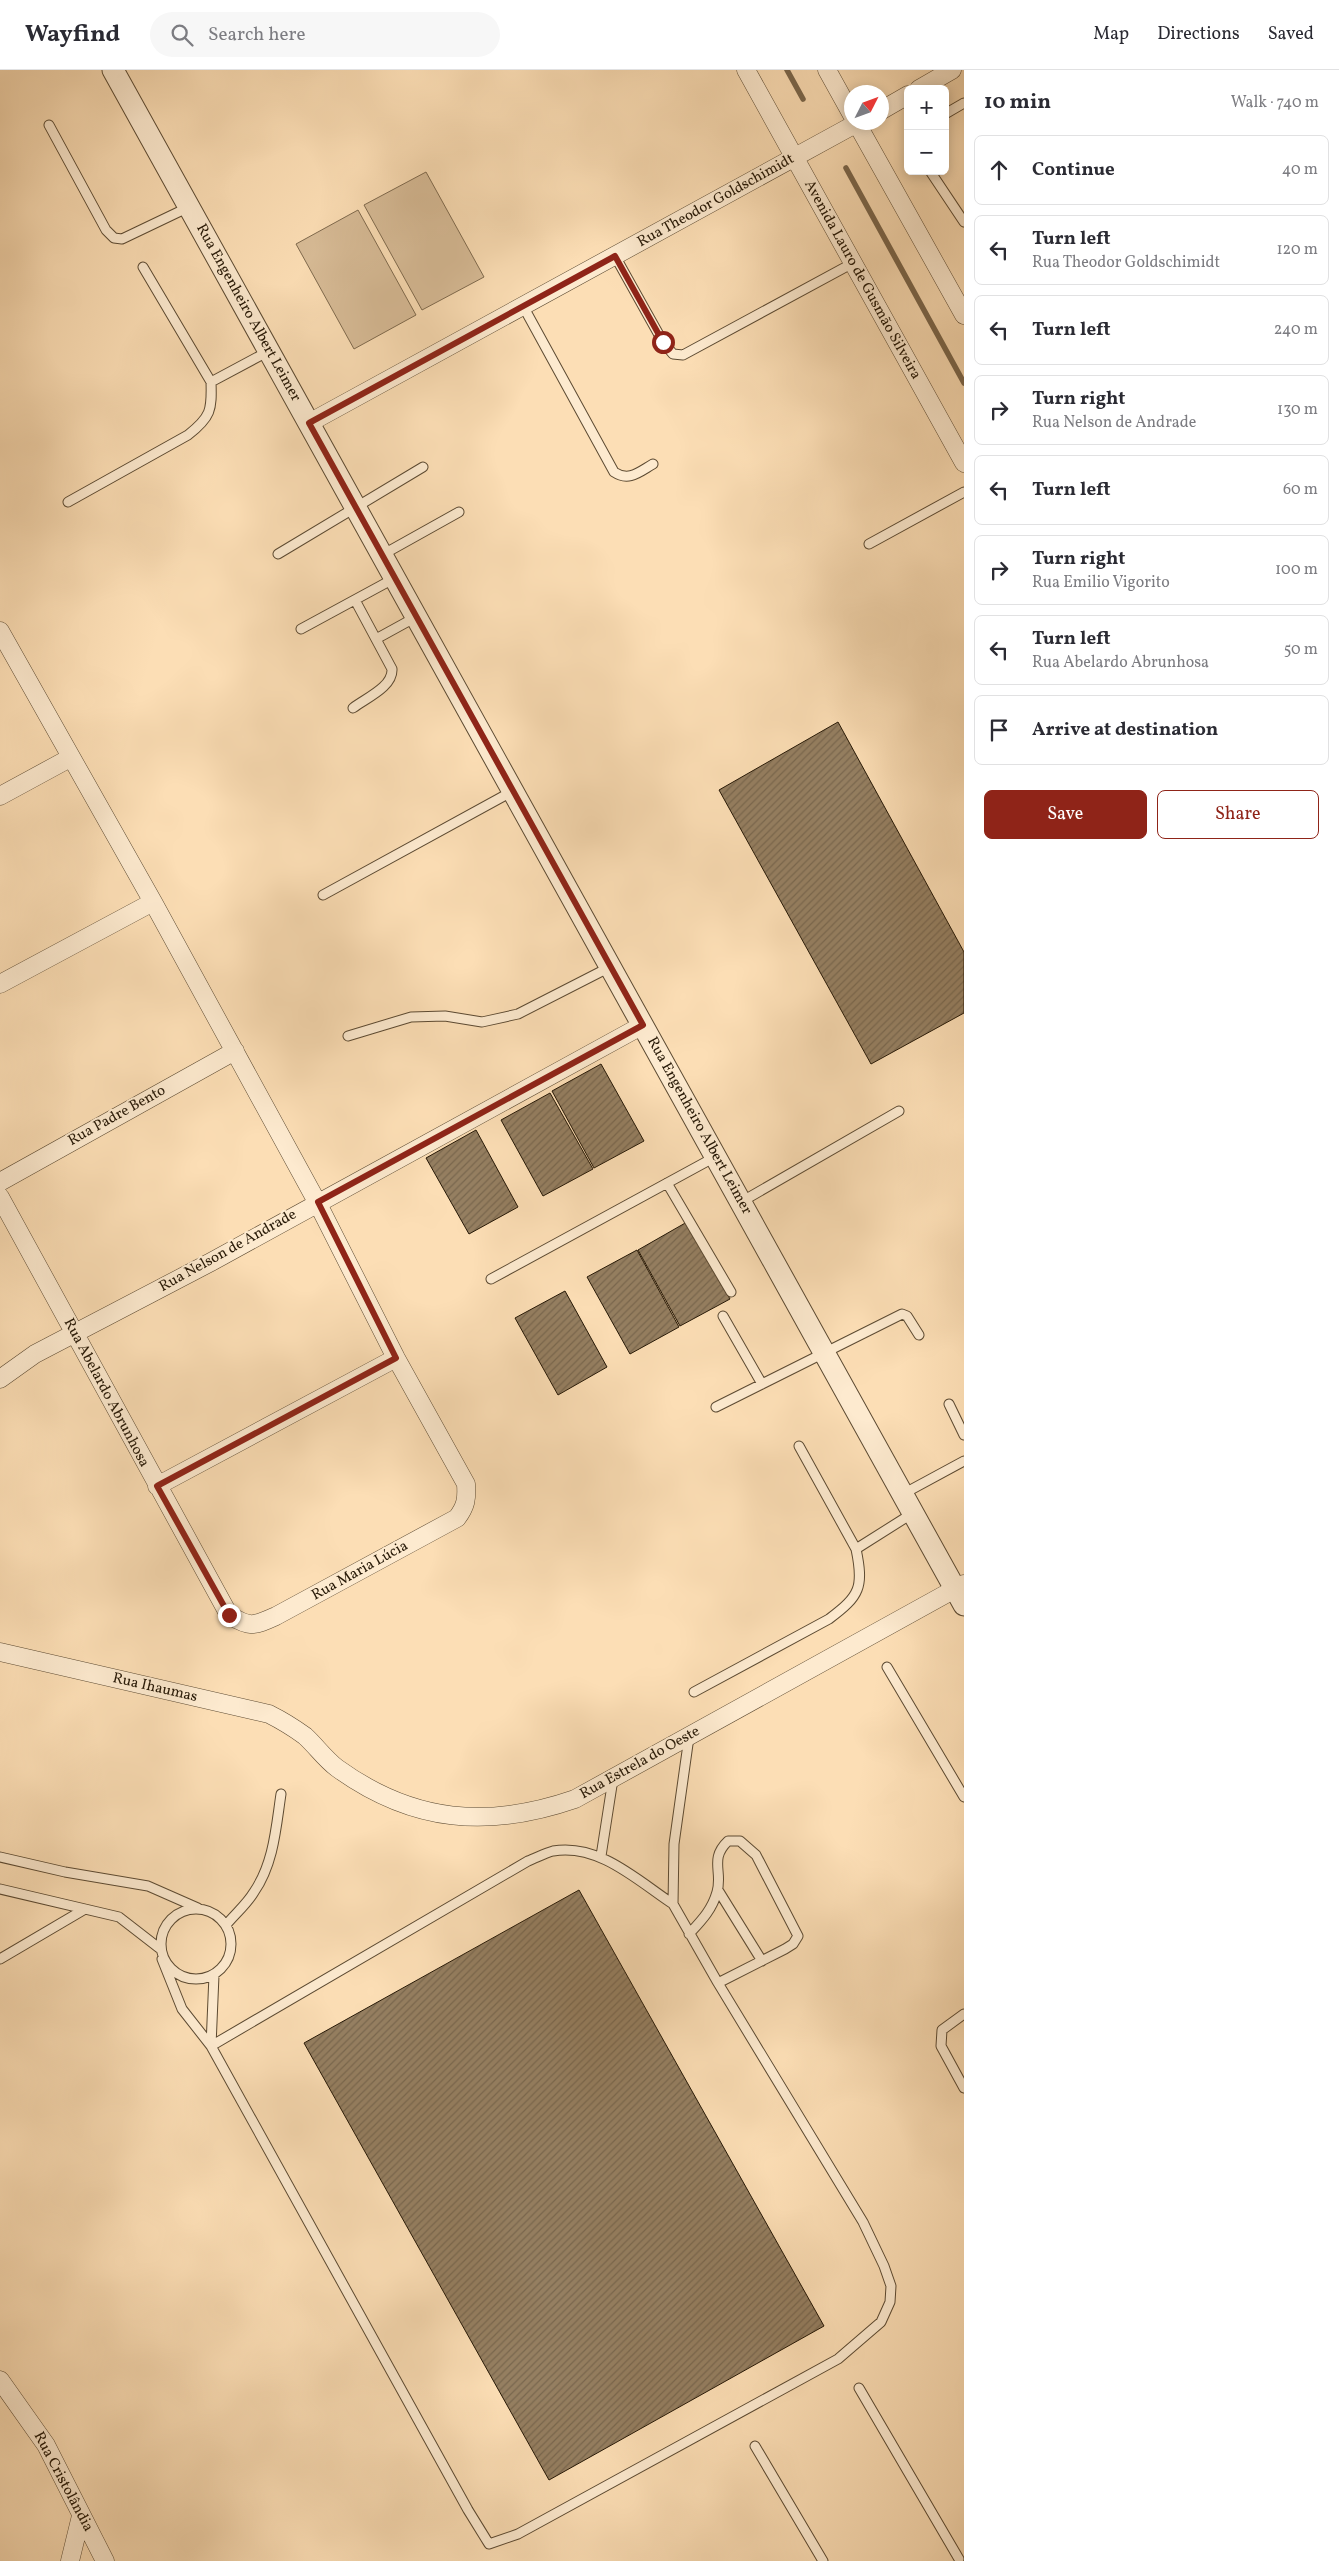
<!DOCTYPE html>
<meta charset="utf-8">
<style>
body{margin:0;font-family:Vollkorn,serif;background:#f7f7f7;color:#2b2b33}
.controls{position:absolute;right:15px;top:15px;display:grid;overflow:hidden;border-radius:8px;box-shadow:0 2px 12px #0003}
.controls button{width:45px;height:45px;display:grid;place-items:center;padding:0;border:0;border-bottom:1px solid #e1e1e2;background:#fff;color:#2b2b33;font:25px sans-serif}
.compass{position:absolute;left:844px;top:15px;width:45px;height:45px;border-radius:50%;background:#fff;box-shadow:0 2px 12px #0003;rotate:48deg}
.stop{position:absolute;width:15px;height:15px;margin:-11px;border:4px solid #8f2418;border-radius:50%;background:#fff}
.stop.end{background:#8f2418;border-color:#fff;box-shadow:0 1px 5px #0008}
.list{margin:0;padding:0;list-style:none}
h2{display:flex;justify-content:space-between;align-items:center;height:65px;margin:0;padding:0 20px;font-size:21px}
h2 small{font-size:16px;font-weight:400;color:#7c7c81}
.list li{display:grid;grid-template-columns:32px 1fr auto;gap:15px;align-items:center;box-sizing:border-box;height:70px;margin:0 10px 10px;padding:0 10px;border:1px solid #e1e1e2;border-radius:8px}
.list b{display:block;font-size:19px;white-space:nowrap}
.list p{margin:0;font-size:16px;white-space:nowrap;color:#7c7c81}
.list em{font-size:16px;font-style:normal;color:#7c7c81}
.actions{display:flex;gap:10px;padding:15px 20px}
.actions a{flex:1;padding:11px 0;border:1px solid #8f2418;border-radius:8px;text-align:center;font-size:18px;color:#8f2418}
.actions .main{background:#8f2418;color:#fff}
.icon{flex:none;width:28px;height:28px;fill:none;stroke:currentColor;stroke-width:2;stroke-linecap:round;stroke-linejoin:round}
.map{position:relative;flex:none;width:964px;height:2491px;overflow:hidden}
header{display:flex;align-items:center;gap:30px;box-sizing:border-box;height:70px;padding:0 25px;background:#fff;border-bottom:1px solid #e1e1e2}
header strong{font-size:24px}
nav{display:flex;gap:28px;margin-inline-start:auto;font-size:18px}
.search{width:350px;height:45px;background:#f7f7f7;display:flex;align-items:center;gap:12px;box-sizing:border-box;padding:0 18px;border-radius:28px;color:#7c7c81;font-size:19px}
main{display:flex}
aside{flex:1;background:#fff}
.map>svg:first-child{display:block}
.green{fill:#d8bc97;stroke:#7f6a4e}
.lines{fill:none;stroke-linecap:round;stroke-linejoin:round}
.stream{stroke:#7b674c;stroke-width:5.5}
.building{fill:url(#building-hatch);stroke:#261806}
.service-casing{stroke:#5c4a32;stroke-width:11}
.minor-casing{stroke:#5c4a32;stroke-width:19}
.tertiary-casing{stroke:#5c4a32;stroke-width:23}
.service{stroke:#fdeacf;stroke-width:9}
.minor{stroke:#fdeacf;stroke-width:18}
.tertiary{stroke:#fdeacf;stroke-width:21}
.route{stroke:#8f2418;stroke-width:6}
.labels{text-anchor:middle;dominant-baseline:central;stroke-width:4;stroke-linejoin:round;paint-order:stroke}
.street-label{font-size:15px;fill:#261806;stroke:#fdeacf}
</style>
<header>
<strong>Wayfind</strong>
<div class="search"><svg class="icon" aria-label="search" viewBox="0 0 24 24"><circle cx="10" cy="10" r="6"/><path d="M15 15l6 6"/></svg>Search here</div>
<nav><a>Map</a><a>Directions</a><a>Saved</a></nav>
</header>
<main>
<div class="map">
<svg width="964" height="2491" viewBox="0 0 964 2491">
<defs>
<pattern id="building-hatch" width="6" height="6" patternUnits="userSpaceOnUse" patternTransform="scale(1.25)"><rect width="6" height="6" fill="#957f61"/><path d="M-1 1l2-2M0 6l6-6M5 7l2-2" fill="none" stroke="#79674e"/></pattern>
</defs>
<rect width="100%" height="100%" fill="#fcdeb5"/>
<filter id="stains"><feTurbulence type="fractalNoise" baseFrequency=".004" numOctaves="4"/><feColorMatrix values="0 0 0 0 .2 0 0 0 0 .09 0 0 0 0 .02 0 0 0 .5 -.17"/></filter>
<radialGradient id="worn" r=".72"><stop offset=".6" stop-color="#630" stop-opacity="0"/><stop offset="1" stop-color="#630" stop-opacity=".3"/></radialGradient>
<path class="green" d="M426 102 484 207 422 240 364 135Z
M358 140 416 245 354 279 296 174Z"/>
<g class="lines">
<path class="stream" d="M787 0 803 29
M846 98 964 313"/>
</g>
<path class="building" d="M838 652 964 882V943L871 994 719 720Z
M601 994 644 1071 594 1098 552 1021Z
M550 1023 593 1099 543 1126 501 1050Z
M476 1060 518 1137 469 1164 426 1088Z
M687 1152 730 1229 680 1256 638 1180Z
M637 1180 679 1257 630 1284 587 1207Z
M565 1221 607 1297 558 1325 515 1248Z
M579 1820 824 2256 549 2410 304 1973Z"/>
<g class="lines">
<g class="service-casing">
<path id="service" d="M945 44 964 33
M49 55 106 160 114 168 122 169 189 137
M930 101 964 152
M615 186 663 272 673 284 683 285 853 193
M143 197 211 312
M523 236 614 402C629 412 639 402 653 394
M68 432 188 365C211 347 212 340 211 312L269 281
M869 474 964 422
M278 484 423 397
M382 485 459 442
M301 559 395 508
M376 569 416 547
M353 638C366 628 393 617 392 599L355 530
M323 825 513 721
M348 966 411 947 445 946 482 952 518 944 610 897
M667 1113 731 1222
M741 1132 899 1041
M491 1209 715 1087
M723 1246 762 1314
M949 1334 964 1365
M716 1337 902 1244 907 1246 919 1265
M799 1376 856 1479
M903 1424 964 1391
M887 1597 964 1727
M694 1622 829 1549C860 1526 864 1517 856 1479L913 1443
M601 1786 613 1709
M0 1787 65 1802 148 1816 198 1838
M0 1819 119 1847 159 1878
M718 1820 762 1891
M161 1874a35 35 0 1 1 70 0a35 35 0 1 1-70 0Z
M226 1855C235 1844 247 1834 254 1822 274 1793 276 1757 281 1724
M689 1864C701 1851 712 1840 717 1822 723 1802 709 1789 728 1771H740L756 1785 798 1866 793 1874 785 1879 718 1913
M0 1889 85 1839
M162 1889 182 1939 211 1976 468 2440 489 2474 518 2464 838 2289 881 2252 890 2232 891 2216 884 2196 863 2152 718 1913 673 1834 674 1774 689 1667
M964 1944 942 1960 941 1976 964 2018
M211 1976 528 1791C536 1788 545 1783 553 1781 599 1773 638 1811 673 1834
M211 1976 214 1905
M859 2318 959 2489
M755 2376 823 2491"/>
</g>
<g class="minor-casing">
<path id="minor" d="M746 0 964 393
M827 0 852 45
M919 19 952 0
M882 40 908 25
M856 52 964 245
M309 353 859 52
M0 561 153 832 317 1132 396 1288 466 1414C467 1429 466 1436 457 1448L276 1546C254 1556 250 1558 229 1545L0 1127
M0 726 70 688
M0 914 153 832
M0 1112 235 981
M0 1309 35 1284 211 1192 643 955
M157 1416 396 1288
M0 1582 269 1644C281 1650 294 1658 305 1666 316 1676 325 1689 337 1698 413 1753 488 1759 575 1729L964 1514
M0 2310 46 2375 105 2491
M70 2491 81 2446"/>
</g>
<g class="tertiary-casing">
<path id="tertiary" d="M113 0 964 1535"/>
</g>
<use href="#service" class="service"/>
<use href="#minor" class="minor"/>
<use href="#tertiary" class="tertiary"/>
</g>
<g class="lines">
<path class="route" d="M229 1545 157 1416 396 1288 318 1132 643 955 309 353 615 186 663 272"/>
</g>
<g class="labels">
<g class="street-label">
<text transform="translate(716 131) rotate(-29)">Rua Theodor Goldschimidt</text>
<text transform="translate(862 210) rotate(61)">Avenida Lauro de Gusmão Silveira</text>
<text transform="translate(248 243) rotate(61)">Rua Engenheiro Albert Leimer</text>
<text transform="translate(117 1046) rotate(-29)">Rua Padre Bento</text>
<text transform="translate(699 1056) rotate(61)">Rua Engenheiro Albert Leimer</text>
<text transform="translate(228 1181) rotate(-29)">Rua Nelson de Andrade</text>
<text transform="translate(106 1323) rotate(62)">Rua Abelardo Abrunhosa</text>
<text transform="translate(360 1501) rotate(-29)">Rua Maria Lúcia</text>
<text transform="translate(155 1618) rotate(13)">Rua Ihaumas</text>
<text transform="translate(640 1693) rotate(-29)">Rua Estrela do Oeste</text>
<text transform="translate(63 2412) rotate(62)">Rua Cristolândia</text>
</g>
</g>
<rect width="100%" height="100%" filter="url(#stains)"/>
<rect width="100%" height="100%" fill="url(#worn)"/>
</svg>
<div class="controls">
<button>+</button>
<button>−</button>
</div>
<svg class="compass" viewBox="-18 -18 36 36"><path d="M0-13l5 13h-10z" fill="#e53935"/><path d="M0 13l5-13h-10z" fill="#7c7c81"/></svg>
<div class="stop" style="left:663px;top:272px"></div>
<div class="stop end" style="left:229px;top:1545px"></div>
</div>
<aside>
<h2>10 min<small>Walk · 740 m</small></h2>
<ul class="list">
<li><svg class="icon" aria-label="ahead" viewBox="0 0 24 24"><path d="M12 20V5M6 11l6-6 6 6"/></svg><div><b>Continue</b></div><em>40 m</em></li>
<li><svg class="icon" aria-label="left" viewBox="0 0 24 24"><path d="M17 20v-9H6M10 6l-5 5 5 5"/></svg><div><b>Turn left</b><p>Rua Theodor Goldschimidt</p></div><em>120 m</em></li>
<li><svg class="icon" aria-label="left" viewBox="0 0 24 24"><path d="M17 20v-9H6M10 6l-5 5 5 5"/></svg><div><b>Turn left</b></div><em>240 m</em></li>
<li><svg class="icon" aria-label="right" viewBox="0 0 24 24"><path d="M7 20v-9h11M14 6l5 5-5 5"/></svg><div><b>Turn right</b><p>Rua Nelson de Andrade</p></div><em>130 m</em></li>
<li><svg class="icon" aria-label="left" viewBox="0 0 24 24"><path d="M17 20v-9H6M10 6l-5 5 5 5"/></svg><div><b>Turn left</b></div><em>60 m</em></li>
<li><svg class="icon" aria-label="right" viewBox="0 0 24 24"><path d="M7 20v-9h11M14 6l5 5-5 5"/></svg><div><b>Turn right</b><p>Rua Emilio Vigorito</p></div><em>100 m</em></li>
<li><svg class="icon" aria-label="left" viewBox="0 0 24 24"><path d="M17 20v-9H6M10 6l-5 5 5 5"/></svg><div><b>Turn left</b><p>Rua Abelardo Abrunhosa</p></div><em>50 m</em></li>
<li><svg class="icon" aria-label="arrive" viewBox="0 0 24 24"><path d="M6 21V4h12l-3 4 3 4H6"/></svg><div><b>Arrive at destination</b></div></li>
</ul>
<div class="actions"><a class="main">Save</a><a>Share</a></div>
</aside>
</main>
